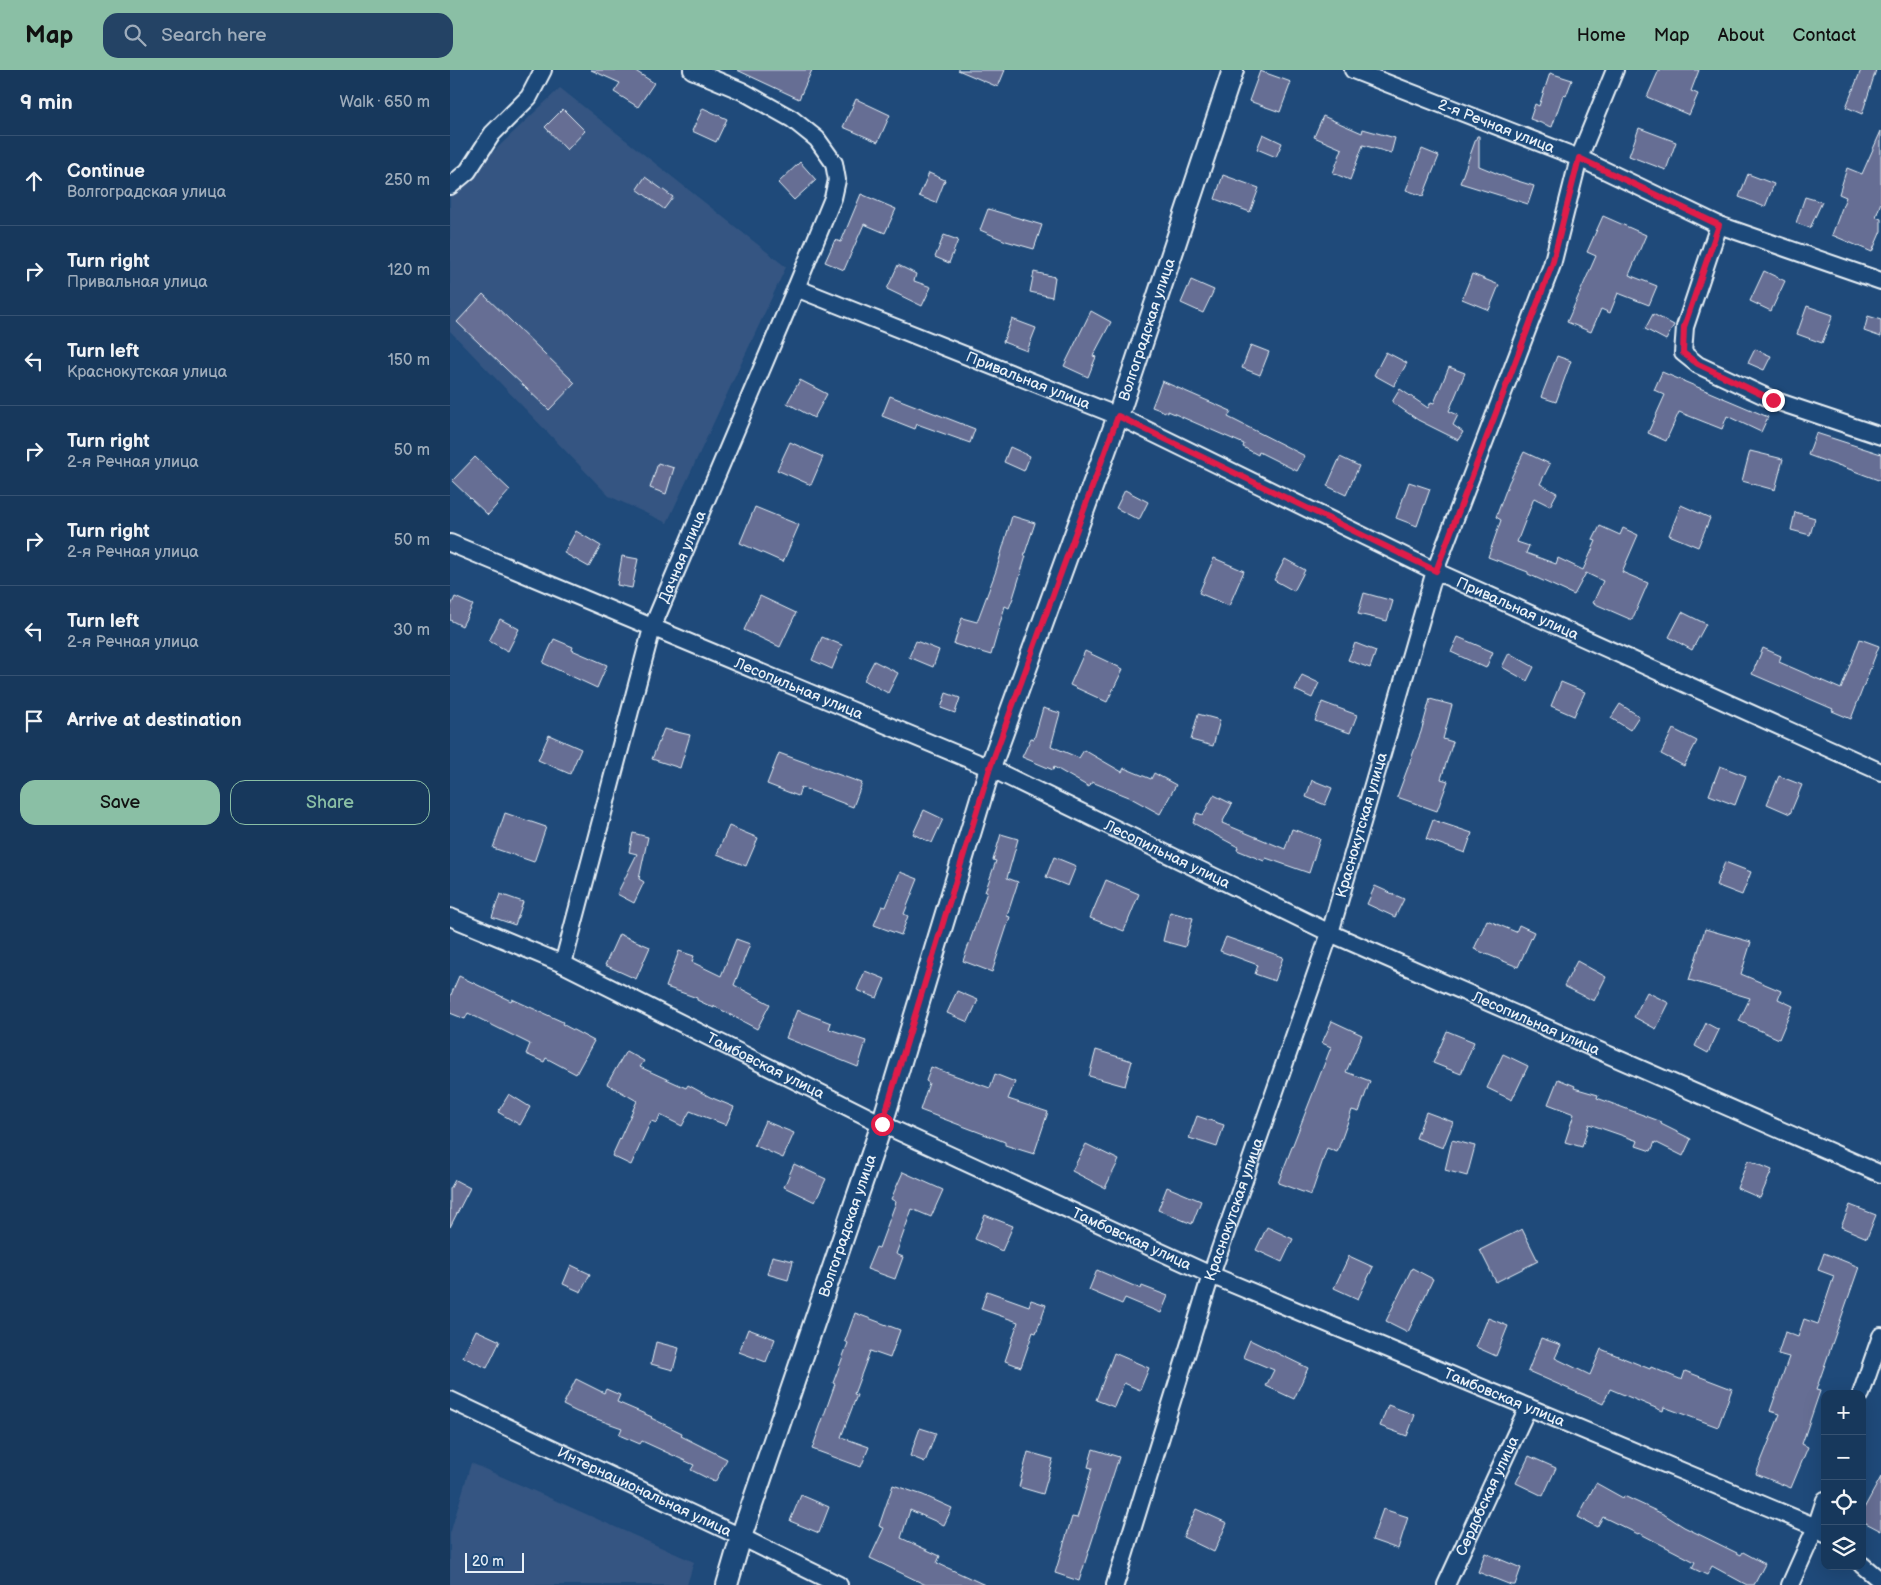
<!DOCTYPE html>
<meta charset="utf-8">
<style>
body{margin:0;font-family:"Balsamiq Sans",sans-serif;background:#244365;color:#f1f3f6}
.controls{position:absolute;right:15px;bottom:15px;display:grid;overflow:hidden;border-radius:10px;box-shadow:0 5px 20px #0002}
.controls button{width:45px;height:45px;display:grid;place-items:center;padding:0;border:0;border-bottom:1px solid #365272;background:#17385c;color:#f1f3f6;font:25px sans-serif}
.scale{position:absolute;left:15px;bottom:12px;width:59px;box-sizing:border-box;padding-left:5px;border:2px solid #e8f1f8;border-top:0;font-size:14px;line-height:18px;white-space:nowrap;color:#e8f1f8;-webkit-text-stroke:4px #1f4a7a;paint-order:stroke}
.stop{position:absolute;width:15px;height:15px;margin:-11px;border:4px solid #e11d48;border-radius:50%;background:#fff}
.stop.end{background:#e11d48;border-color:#fff;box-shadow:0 1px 5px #0008}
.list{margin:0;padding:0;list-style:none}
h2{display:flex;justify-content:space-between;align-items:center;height:65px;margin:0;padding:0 20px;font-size:21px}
h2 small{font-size:16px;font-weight:400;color:#9eacbb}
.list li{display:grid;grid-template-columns:32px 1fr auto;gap:15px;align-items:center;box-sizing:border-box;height:90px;padding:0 20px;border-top:1px solid #365272}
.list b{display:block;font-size:19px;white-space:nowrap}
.list p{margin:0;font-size:16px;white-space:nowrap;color:#9eacbb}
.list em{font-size:16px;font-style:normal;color:#9eacbb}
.actions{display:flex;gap:10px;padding:15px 20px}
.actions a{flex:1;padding:11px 0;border:1px solid #8abfa5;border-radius:15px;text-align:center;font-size:18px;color:#8abfa5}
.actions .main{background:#8abfa5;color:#111}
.icon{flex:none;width:28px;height:28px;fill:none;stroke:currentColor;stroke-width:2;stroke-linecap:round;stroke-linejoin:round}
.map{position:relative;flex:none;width:1431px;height:1515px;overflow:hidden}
header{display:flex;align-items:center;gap:30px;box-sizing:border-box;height:70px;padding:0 25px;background:#8abfa5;color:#111}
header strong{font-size:24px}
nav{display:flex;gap:28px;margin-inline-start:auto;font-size:18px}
.search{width:350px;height:45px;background:#244365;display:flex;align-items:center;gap:12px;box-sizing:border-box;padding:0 18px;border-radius:15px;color:#9eacbb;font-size:19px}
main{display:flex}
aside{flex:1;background:#17385c}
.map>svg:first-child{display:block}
.built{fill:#345582}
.building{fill:#666e94;stroke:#e8f1f8}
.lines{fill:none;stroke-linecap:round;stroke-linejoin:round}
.minor-casing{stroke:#e8f1f8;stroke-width:20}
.tertiary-casing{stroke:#e8f1f8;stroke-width:24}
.minor{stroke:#1f4a7a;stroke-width:16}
.tertiary{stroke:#1f4a7a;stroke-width:20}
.route{stroke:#e11d48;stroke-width:6}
.labels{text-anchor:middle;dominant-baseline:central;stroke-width:4;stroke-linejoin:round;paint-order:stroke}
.street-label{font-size:15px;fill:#e8f1f8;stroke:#1f4a7a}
</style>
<header>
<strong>Map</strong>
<div class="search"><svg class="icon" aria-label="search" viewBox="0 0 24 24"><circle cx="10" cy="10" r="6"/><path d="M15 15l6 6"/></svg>Search here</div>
<nav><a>Home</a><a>Map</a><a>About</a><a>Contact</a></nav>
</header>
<main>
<aside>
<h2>9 min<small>Walk · 650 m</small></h2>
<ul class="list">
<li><svg class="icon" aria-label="ahead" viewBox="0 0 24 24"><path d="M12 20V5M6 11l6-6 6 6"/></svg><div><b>Continue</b><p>Волгоградская улица</p></div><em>250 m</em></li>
<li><svg class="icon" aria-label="right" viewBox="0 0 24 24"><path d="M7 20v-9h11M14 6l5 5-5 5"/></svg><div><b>Turn right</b><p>Привальная улица</p></div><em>120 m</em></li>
<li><svg class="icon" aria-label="left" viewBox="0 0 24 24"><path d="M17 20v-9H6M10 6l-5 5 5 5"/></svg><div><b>Turn left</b><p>Краснокутская улица</p></div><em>150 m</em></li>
<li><svg class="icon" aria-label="right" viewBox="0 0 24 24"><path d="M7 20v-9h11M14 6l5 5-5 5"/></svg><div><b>Turn right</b><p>2-я Речная улица</p></div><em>50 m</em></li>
<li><svg class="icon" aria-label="right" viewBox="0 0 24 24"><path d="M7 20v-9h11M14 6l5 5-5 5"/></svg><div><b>Turn right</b><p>2-я Речная улица</p></div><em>50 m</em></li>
<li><svg class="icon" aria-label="left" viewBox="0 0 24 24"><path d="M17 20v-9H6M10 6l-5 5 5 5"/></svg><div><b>Turn left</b><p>2-я Речная улица</p></div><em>30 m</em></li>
<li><svg class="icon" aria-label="arrive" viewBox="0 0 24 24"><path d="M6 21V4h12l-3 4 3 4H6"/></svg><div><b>Arrive at destination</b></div></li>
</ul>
<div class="actions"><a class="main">Save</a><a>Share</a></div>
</aside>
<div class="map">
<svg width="1431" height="1515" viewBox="0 0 1431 1515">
<rect width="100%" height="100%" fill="#1f4a7a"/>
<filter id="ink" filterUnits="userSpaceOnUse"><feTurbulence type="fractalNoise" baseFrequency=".02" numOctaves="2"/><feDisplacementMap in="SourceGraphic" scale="10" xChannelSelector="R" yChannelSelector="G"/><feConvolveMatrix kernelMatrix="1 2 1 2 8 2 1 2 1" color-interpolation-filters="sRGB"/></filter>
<g filter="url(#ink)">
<path class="built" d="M110 18 336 197 217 453 159 426 0 261V123Z
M21 1393 244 1492 237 1515H0V1464Z"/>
<path class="building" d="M141 0H184L204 13 188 37 164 22 170 13Z
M287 0H362L349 29Z
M508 0H555L548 17Z
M1209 0H1249L1241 21 1248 24 1239 45 1197 27Z
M1411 0H1426L1412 44 1396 37Z
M810 1 841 12 830 42 799 31Z
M1100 3 1122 10 1116 26 1113 25 1102 57 1080 49 1085 34 1089 36Z
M406 29 440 45 428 72 393 57Z
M253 38 277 49 266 72 242 61Z
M113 39 135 61 117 80 95 57Z
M873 46 912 63 913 59 945 68 941 83 913 75 900 110 883 103 892 79 864 67Z
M1189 58 1226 72 1216 100 1179 86Z
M1431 61V132L1426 147 1431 149V161L1422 182 1382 165 1396 127 1389 124 1397 98 1412 104Z
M813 64 832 73 826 87 807 79Z
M1027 66H1029V96L1058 108 1084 116 1078 134 1010 113Z
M972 79 989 86 973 126 956 120Z
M350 92 366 110 344 130 328 113Z
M479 103 495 110 486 133 469 126Z
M1298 104 1324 114 1315 137 1289 127Z
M773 105 809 118 800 142 765 129Z
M195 107 223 127 214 139 187 119Z
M411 124 446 139 435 163 414 154 394 200 375 192 385 170 391 172Z
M1355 127 1372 132 1360 158 1346 153Z
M538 139 592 155 584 179 556 171 530 160Z
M1153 146 1196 165 1179 205 1207 216 1199 235 1168 223 1160 243 1151 239 1141 262 1117 252 1146 186 1137 182Z
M494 165 508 170 499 193 485 187Z
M448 195 466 204 464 211 481 217 472 236 437 219Z
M1314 201 1335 211 1321 241 1300 231Z
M584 202 605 207 602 227 580 222Z
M1022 204 1049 215 1039 240 1012 229Z
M741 210 764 220 753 243 731 233Z
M33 224 125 313 99 340 7 252Z
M1357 236 1383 245 1372 273 1347 264Z
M641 241 661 252 643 286 646 287 638 307 614 296Z
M1203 244 1224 255 1216 270 1195 259Z
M1418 246 1431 250V267L1414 261Z
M562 249 586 258 577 281 553 272Z
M801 275 819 282 810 305 792 298Z
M1305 279 1321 286 1314 300 1298 293Z
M936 282 957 293 944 316 924 305Z
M1107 286 1121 291 1106 332 1091 327Z
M999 297 1015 303 999 341 1008 345 1003 355 1013 362 1008 370 968 350 942 332 950 319 978 338 981 332 984 333Z
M1212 302 1318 347 1311 362 1277 346 1272 359 1229 342 1216 371 1198 363 1215 325 1204 320Z
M350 310 377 324 364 348 337 333Z
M712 311 781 341 778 347 855 386 847 401 809 382 808 385 793 377 794 374 718 341V343L702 337Z
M440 326 525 359 520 373 467 354 465 359 432 346Z
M1366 363 1431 384V411L1388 395V396L1358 385Z
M340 372 373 387 361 415 327 400Z
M560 377 580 386 574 401 554 392Z
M1300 381 1333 389 1325 420 1292 411Z
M1074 382 1100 394 1090 414 1107 423 1100 436 1084 428 1067 472 1079 476 1076 483 1106 494 1108 488 1133 500 1146 471 1143 470 1150 456 1170 465 1173 458 1188 465 1172 502 1198 513 1182 550 1143 533 1153 511 1136 503 1124 525 1078 504V502L1038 487 1051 450 1046 447 1059 412Z
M25 387 60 420 38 445 2 411Z
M890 387 909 396 896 425 877 416Z
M208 393 224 398 216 424 200 418Z
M959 412 980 419 967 456 946 448Z
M675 420 698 432 689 450 666 438Z
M1231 435 1260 448 1248 477 1219 465Z
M305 437 349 455 333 492 290 473Z
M1345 442 1365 448 1360 465 1341 460Z
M562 446 585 453 574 486H576L563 528 559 538 555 536 541 585 504 574 512 548 527 552 546 501Z
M126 461 151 476 139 497 114 483Z
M172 486 188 489 182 518 167 515Z
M764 488 794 501 779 536 749 523Z
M835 489 855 500 844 521 824 510Z
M914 523 943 531 937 551 908 544Z
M310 526 346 543 330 577 294 560Z
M5 527 23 535 12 556 0 550V538Z
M1232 542 1256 554 1242 580 1219 567Z
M50 549 69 559 58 581 39 571Z
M372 567 392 575 382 599 362 590Z
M1008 567 1043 582 1036 598 1001 582Z
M104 569 123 577 122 580 157 595 147 618 93 593Z
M1410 569 1429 576 1401 649 1382 641 1383 639 1302 604 1313 578 1331 586 1329 592 1391 619Z
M466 571 489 580 483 597 459 587Z
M905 573 926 581 920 598 898 590Z
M635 581 673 599 657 632 620 615Z
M1059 583 1084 597 1077 611 1052 597Z
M424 591 448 603 438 623 414 610Z
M852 605 869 613 862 628 845 620Z
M1111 612 1135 622 1124 646 1101 636Z
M496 623 510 628 505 643 491 638Z
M980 629 1002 635 993 669 1003 672 991 709 998 711 987 741 947 727 971 662Z
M872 632 907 645 900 663 865 651Z
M1170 634 1189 646 1180 660 1161 648Z
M593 638 610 643 601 676 629 688 634 680 672 702 674 698 701 709 704 703 726 715 710 744 679 727 642 712 639 717 604 697 603 700 572 687 581 668 584 669Z
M748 644 770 650 763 676 741 670Z
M214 659 240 665 230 698 202 689Z
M1223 659 1247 671 1234 696 1211 684Z
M99 665 131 679 120 704 88 690Z
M329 683 412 713 403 737 351 717 348 726 317 714Z
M1270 696 1296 706 1285 735 1259 725Z
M1329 706 1352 715 1340 744 1317 734Z
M862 710 882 718 875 735 856 727Z
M764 725 782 734 772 753 835 779 842 759 870 769 859 803 816 788 814 791 787 780 788 777 743 753 747 743 753 745Z
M474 740 493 749 482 773 463 764Z
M55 743 96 757 84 792 43 778Z
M983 750 1022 763 1015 783 976 769Z
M279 756 308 768 296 796 267 784Z
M183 763 198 767 189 809 194 812 184 833 167 824 187 784 179 782Z
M551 764 568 769 557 808 568 812 557 846 560 847 542 902 513 891 537 822H535L546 791 543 790Z
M604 787 626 796 618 816 596 807Z
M1275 792 1301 802 1292 825 1266 815Z
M450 802 468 809 454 844 458 846 451 865 424 855 432 836 436 837Z
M656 810 689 824 674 861 640 848Z
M925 816 954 829 945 847 917 834Z
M50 824 73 832 65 855 42 847Z
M720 842 743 848 735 877 713 871Z
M1037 850 1066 862 1069 855 1084 862 1068 897 1024 879Z
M1255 859 1301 872 1291 904 1331 921 1328 929 1343 936 1329 969 1289 951 1300 928 1239 910Z
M169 864 200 877 186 909 155 895Z
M776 867 833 887 825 911 805 904 808 895 770 881Z
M286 869 300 874 284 915 320 934 307 959 264 936V938L247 930V928L216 917 229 881 244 886 242 892 271 906Z
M1127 891 1156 907 1144 931 1114 916Z
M415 901 435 909 427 928 407 920Z
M9 906 61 931 62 929 113 952 112 954 144 971 126 1004 96 988 94 992 76 984 80 974 18 943 15 949 0 943V927Z
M507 921 528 930 518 952 497 943Z
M1197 922 1219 933 1206 959 1184 947Z
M347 940 381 953 379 959 416 971 408 997 336 968Z
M882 951 912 965 896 1002 920 1011 909 1042 902 1040 887 1082 877 1078 861 1125 828 1113 881 977 872 973Z
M1256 953 1269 960 1258 983 1245 976Z
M997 961 1024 972 1011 1004 983 993Z
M646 980 682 991 675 1016 639 1006Z
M176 981 194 991 190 997 236 1018 238 1015 260 1027 284 1037 276 1055 240 1041 232 1056 210 1045 207 1053 201 1051 181 1095 162 1086 187 1031 157 1014Z
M1053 984 1078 996 1062 1030 1037 1018Z
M481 997 540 1018 545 1004 565 1012 558 1029 598 1042 584 1084 555 1075V1072L470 1040 479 1013 476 1011Z
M1108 1009 1125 1016 1124 1018 1148 1025 1147 1028 1212 1052 1211 1054 1241 1069 1233 1086 1205 1072 1201 1081 1186 1076 1188 1071 1139 1054 1132 1077 1115 1072 1124 1044 1098 1034Z
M59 1024 80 1037 70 1055 48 1042Z
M976 1042 1003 1052 993 1078 966 1068Z
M747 1046 774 1055 767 1077 739 1068Z
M315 1051 344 1063 333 1088 304 1075Z
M1002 1070 1025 1076 1017 1106 995 1100Z
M636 1074 669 1090 655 1118 622 1101Z
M1298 1090 1322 1100 1310 1128 1287 1118Z
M344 1094 376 1109 365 1132 334 1117Z
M453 1102 493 1120 481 1147 462 1139 446 1184 453 1187 445 1209 417 1199 426 1177 429 1178 446 1132 441 1129Z
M5 1110 20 1118 0 1157V1119Z
M717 1117 751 1131 742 1154 708 1140Z
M1400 1135 1426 1145 1417 1168 1391 1157Z
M535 1145 563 1156 552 1181 525 1169Z
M817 1157 843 1169 832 1192 806 1180Z
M1072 1159 1088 1191 1046 1212 1030 1180Z
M1374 1183 1409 1197 1366 1320 1370 1321 1352 1374 1358 1377 1341 1418 1306 1404 1330 1344 1320 1341 1339 1287 1328 1284 1335 1262 1348 1267 1354 1249 1368 1254 1384 1206 1368 1200Z
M322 1186 343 1191 338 1210 317 1204Z
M899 1186 923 1197 908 1229 884 1218Z
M121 1195 140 1204 131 1222 113 1214Z
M962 1198 983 1209 958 1262 936 1251Z
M647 1200 691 1219 692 1216 718 1226 711 1243 675 1228 672 1234 639 1220Z
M537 1221 579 1236 581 1230 596 1235 586 1263 583 1262 571 1297 555 1291 568 1252 531 1239Z
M405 1243 450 1260 440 1288 420 1281 404 1324 407 1325 391 1367 419 1377 411 1397 362 1379 385 1314 383 1313 398 1273 395 1271Z
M1038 1248 1058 1256 1046 1286 1026 1277Z
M298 1259 325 1269 316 1292 289 1282Z
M26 1260 50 1271 37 1298 13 1287Z
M1091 1268 1111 1275 1105 1288 1140 1305 1151 1279 1200 1299 1201 1297 1232 1310 1235 1301 1282 1319 1268 1357 1214 1337 1213 1341 1160 1319 1153 1334 1078 1301Z
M800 1270 858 1298 844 1329 816 1316 824 1300 793 1287Z
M206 1272 229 1278 223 1300 201 1294Z
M664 1283 699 1298 690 1320 674 1313 664 1337 646 1330Z
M126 1309 154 1323 156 1319 170 1325 167 1332 202 1347 201 1348 232 1363 231 1366 277 1389 265 1412 241 1400 244 1395 192 1371 190 1374 169 1365 172 1358 127 1342 113 1335Z
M938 1335 965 1345 957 1366 930 1356Z
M470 1358 486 1363 475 1392 460 1386Z
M643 1379 669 1387 629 1511 605 1503 622 1447 627 1448 642 1398 638 1397Z
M578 1382 603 1389 593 1424 569 1417Z
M1079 1386 1106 1398 1093 1426 1066 1413Z
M1431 1407V1461L1412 1451V1442Z
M1146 1413 1173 1428 1174 1426 1215 1445 1234 1457 1291 1485 1293 1482 1315 1494 1304 1515H1297L1262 1496 1257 1505 1242 1498 1245 1492 1189 1463 1188 1464 1153 1447 1147 1457 1128 1447Z
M443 1415 473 1425 502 1438 494 1455 460 1440 451 1468 490 1486 487 1493 535 1515H476L420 1488 434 1458 429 1456Z
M351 1425 379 1437 369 1463 340 1451Z
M746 1439 777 1453 764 1482 733 1467Z
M933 1439 958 1447 948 1479 922 1470Z
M1035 1483 1071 1498 1065 1515H1061L1028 1502Z"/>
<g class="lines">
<g class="minor-casing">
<g id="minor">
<path id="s1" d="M903 0 1129 88 1269 155 1431 211"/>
<path d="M0 116 18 101 42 64 79 27 93 0"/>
<path d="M1269 155 1235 257 1233 283 1248 295 1323 330 1431 366"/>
<path id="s2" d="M346 218 668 346 985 501 1431 702"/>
<path id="s3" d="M0 473 540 698 880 863 1431 1104"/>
<path id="s4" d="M0 847 113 894 432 1054 761 1205 1366 1457 1375 1464"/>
<path id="s5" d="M113 894 202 558 346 218 383 128 387 110 384 93 367 69 342 49 292 21 242 0"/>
<path d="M1411 1324 1431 1266"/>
<path id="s6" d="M0 1330 291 1467 389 1515"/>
<path d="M1412 1495 1431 1511"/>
<path id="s7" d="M665 1515 761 1205 880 863 985 501 1102 195 1129 88 1165 0"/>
<path id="s8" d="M996 1515 1078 1337"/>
<path d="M1340 1515 1366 1457 1375 1430"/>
</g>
</g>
<g class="tertiary-casing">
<g id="tertiary">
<path id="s9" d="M277 1515 291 1467 432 1054 540 698 668 346 783 0"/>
</g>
</g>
<use href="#minor" class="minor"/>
<use href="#tertiary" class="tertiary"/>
</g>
</g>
<g class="lines" filter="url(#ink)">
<path class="route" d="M432 1054 540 698 668 346 986 501 1102 195 1129 88 1269 155 1234 257 1233 283 1248 294 1323 330"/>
</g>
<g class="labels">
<g class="street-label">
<text stroke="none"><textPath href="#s1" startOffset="154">2-я Речная улица</textPath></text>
<text stroke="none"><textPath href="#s9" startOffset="1324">Волгоградская улица</textPath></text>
<text stroke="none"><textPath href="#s2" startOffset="250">Привальная улица</textPath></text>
<text stroke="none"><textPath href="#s5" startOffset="425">Дачная улица</textPath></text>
<text stroke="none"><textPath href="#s2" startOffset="790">Привальная улица</textPath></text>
<text stroke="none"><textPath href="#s3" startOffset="378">Лесопильная улица</textPath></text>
<text stroke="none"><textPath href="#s7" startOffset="799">Краснокутская улица</textPath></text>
<text stroke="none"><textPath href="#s3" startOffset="782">Лесопильная улица</textPath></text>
<text stroke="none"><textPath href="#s3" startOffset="1188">Лесопильная улица</textPath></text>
<text stroke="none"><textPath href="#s4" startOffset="349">Тамбовская улица</textPath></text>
<text stroke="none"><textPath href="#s7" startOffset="394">Краснокутская улица</textPath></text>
<text stroke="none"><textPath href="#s9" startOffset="379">Волгоградская улица</textPath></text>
<text stroke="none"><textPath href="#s4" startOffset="754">Тамбовская улица</textPath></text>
<text stroke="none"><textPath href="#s4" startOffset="1159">Тамбовская улица</textPath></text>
<text stroke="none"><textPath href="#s6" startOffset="215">Интернациональная улица</textPath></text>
<text stroke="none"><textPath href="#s8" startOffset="98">Сердобская улица</textPath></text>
</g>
</g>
</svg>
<div class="controls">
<button>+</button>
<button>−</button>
<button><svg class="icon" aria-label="locate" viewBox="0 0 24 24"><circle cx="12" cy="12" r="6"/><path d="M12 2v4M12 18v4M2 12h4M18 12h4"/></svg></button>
<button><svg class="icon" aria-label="layers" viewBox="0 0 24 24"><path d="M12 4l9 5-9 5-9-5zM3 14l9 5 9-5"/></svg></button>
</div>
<div class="scale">20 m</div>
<div class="stop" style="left:432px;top:1054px"></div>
<div class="stop end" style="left:1323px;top:330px"></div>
</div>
</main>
